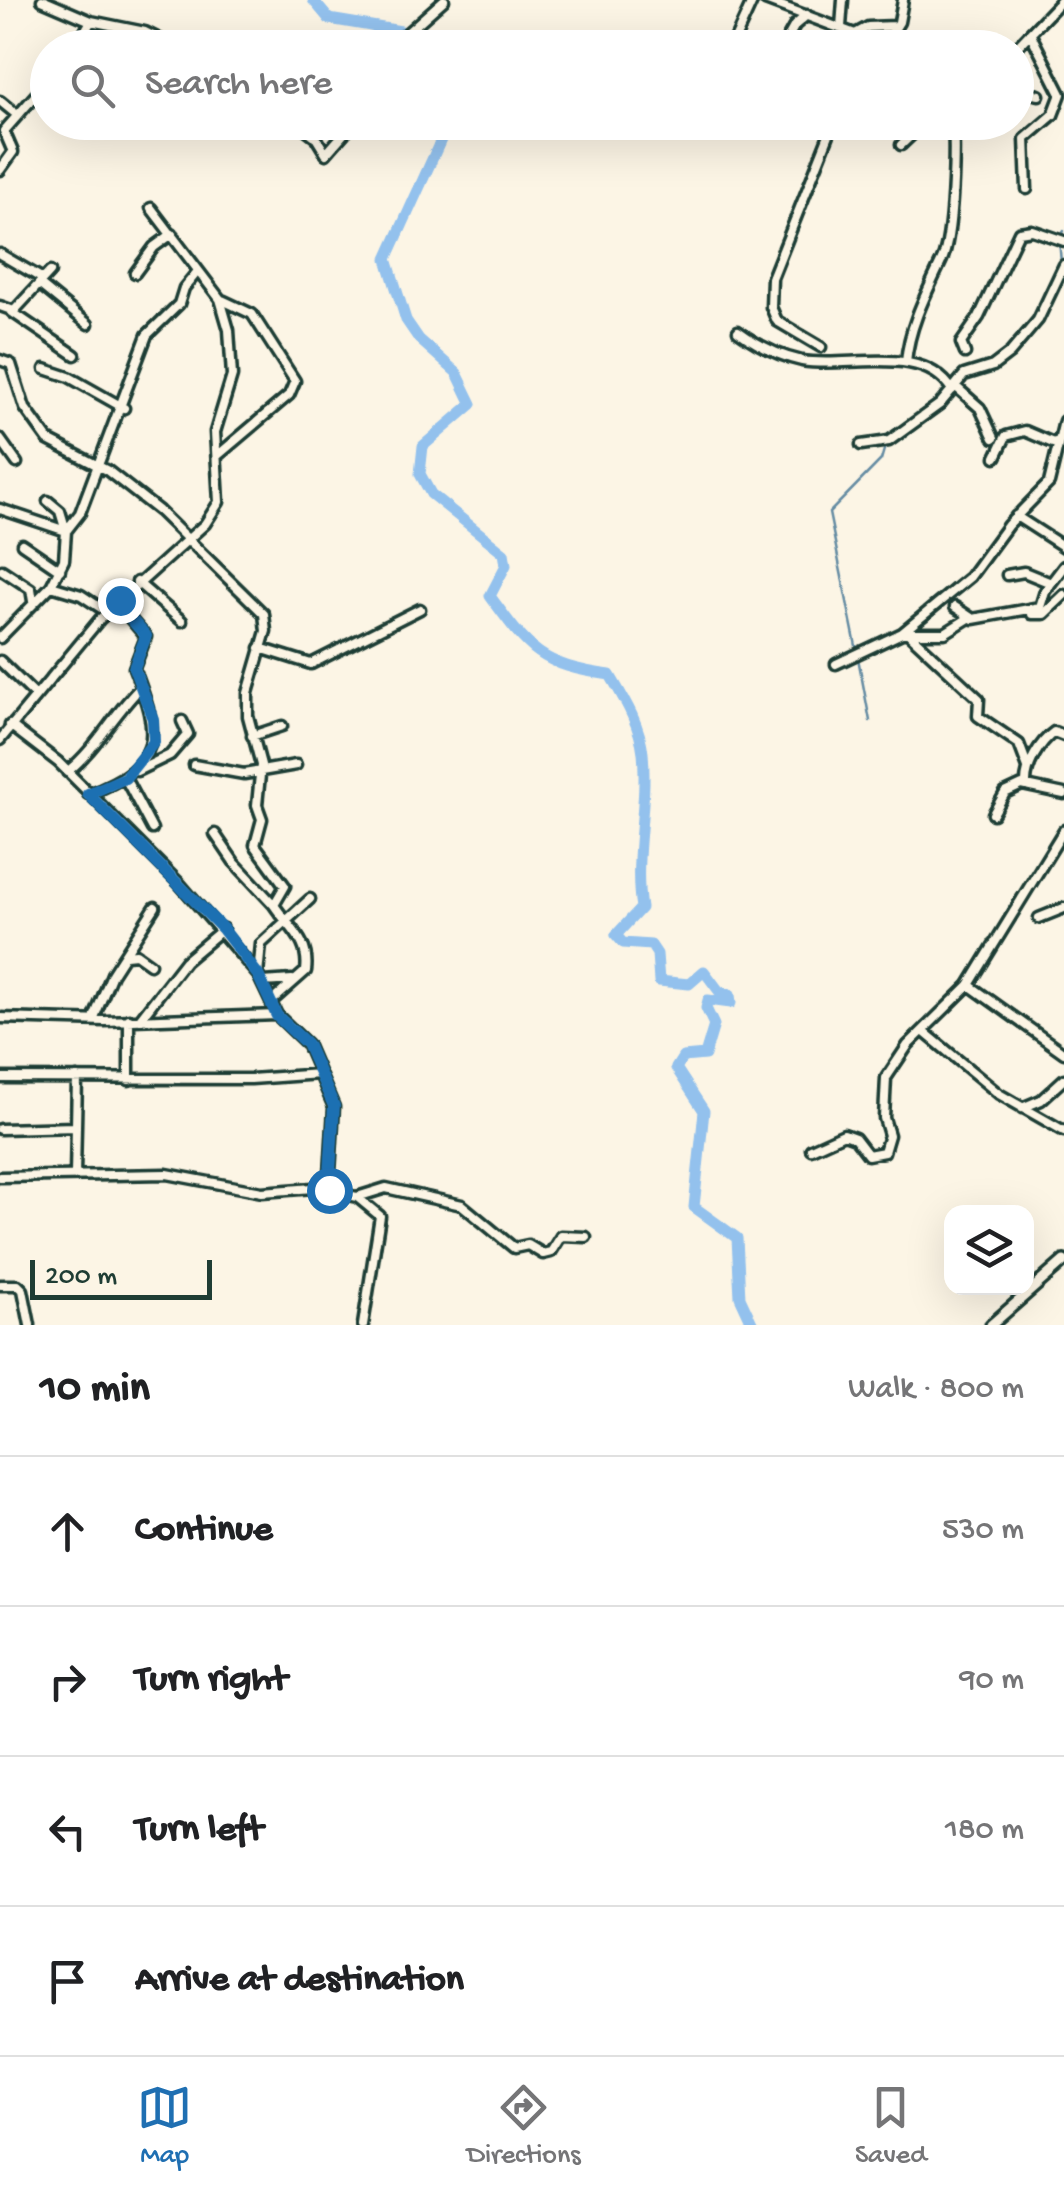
<!DOCTYPE html>
<meta charset="utf-8">
<style>
body{margin:0;font-family:"Gochi Hand",sans-serif;background:#f2f2f2;color:#202124}
.controls{position:absolute;right:30px;bottom:30px;display:grid;overflow:hidden;border-radius:20px;box-shadow:0 10px 40px #0002}
.controls button{width:90px;height:90px;display:grid;place-items:center;padding:0;border:0;border-bottom:2px solid #e0e0e0;background:#fff;color:#202124;font:50px sans-serif}
.scale{position:absolute;left:30px;bottom:25px;width:182px;box-sizing:border-box;padding-left:10px;border:5px solid #1f3d34;border-top:0;font-size:28px;line-height:35px;white-space:nowrap;color:#1f3d34;-webkit-text-stroke:8px #fcf5e5;paint-order:stroke}
.stop{position:absolute;width:30px;height:30px;margin:-22px;border:8px solid #1f6fb2;border-radius:50%;background:#fff}
.stop.end{background:#1f6fb2;border-color:#fff;box-shadow:0 2px 10px #0008}
.list{margin:0;padding:0;list-style:none}
h2{display:flex;justify-content:space-between;align-items:center;height:130px;margin:0;padding:0 40px;font-size:42px}
h2 small{font-size:32px;font-weight:400;color:#757577}
.list li{display:grid;grid-template-columns:65px 1fr auto;gap:30px;align-items:center;box-sizing:border-box;height:150px;padding:0 40px;border-top:2px solid #e0e0e0}
.list b{display:block;font-size:38px;white-space:nowrap}
.list em{font-size:32px;font-style:normal;color:#757577}
.icon{flex:none;width:55px;height:55px;fill:none;stroke:currentColor;stroke-width:2;stroke-linecap:round;stroke-linejoin:round}
.map{position:relative;flex:none;width:1064px;height:1325px;overflow:hidden}
.search{position:absolute;background:#fff;box-shadow:0 10px 40px #0002;left:30px;right:30px;top:30px;height:110px;display:flex;align-items:center;gap:25px;box-sizing:border-box;padding:0 35px;border-radius:55px;color:#757577;font-size:38px}
.sheet{height:730px;background:#fff}
nav{display:flex;justify-content:space-around;align-items:center;box-sizing:border-box;height:140px;border-top:2px solid #e0e0e0;background:#fff;font-size:28px;color:#757577}
nav a{display:grid;justify-items:center;gap:5px}
nav .on{color:#1f6fb2}
.map>svg:first-child{display:block}
.lines{fill:none;stroke-linecap:round;stroke-linejoin:round}
.stream{stroke:#658ca3;stroke-width:2.5}
.river{stroke:#93c1ed;stroke-width:11}
.minor-casing{stroke:#1f3d34;stroke-width:15}
.tertiary-casing{stroke:#1f3d34;stroke-width:16}
.minor{stroke:#fcf5e5;stroke-width:8}
.tertiary{stroke:#fcf5e5;stroke-width:9}
.route{stroke:#1f6fb2;stroke-width:12}
</style>
<div class="map">
<svg width="1064" height="1325" viewBox="0 0 1064 1325">
<rect width="100%" height="100%" fill="#fcf5e5"/>
<filter id="ink" filterUnits="userSpaceOnUse"><feTurbulence type="fractalNoise" baseFrequency=".01" numOctaves="2"/><feDisplacementMap in="SourceGraphic" scale="20" xChannelSelector="R" yChannelSelector="G"/><feConvolveMatrix kernelMatrix="1 2 1 2 8 2 1 2 1" color-interpolation-filters="sRGB"/></filter>
<g filter="url(#ink)">
<g class="lines">
<path class="stream" d="M1061 263 1059 239 1064 231
M979 367 1007 351
M857 651 829 513 881 460 886 443
M858 658 870 721"/>
<path class="river" d="M313 0 329 19 401 31 417 48
M449 122 387 259 406 320 419 339 457 373 472 404 423 446 420 474 431 494 504 553 506 565 490 596C530 651 540 665 610 675 624 699 640 724 643 753 648 805 633 857 641 908L616 935 623 943 651 945 657 954 659 981 689 984 704 971 719 991 730 995 731 1003 708 1000 706 1008 714 1025 705 1055 683 1057 676 1068 704 1111 694 1207 737 1238 740 1297 753 1325"/>
<g class="minor-casing">
<path id="minor" d="M42 0 91 21 145 32 177 48
M765 0 855 34 868 27 896 26
M841 27 843 0
M75 48 91 21
M390 48 444 0
M731 48 753 0
M782 48 795 25 807 15
M883 48 899 22 903 0
M1016 48 1062 0
M1016 90 1039 95
M0 101 16 114
M297 122 315 136 326 154 354 122
M901 145 925 122
M0 170 13 152 4 131 48 81
M1027 189 1025 139 1053 115 1061 94 1031 35
M0 254 43 279
M135 273 154 247 172 234
M39 284 88 324
M0 306 14 311 50 272
M12 312 75 355
M738 331C757 345 779 356 802 361 847 369 923 343 952 390
M821 347 777 321 771 307 772 278 834 122
M965 353 961 343 979 317 1019 232 1032 230 1064 241
M0 360 11 364 25 408 48 440 108 471 159 511 264 614 266 631 248 693V716L261 765 257 805 262 819 255 845 285 886 274 905C290 929 310 941 306 971L271 1002
M906 362C909 326 927 292 942 260 953 235 955 152 953 122
M45 369 69 377 124 408
M955 386 980 408 994 438
M0 439 17 463
M861 445 889 441 940 404 964 375 993 366 1010 353 1038 320 1064 265
M217 456 289 395 295 381 252 314 220 299
M996 457 1006 436 1025 431 1053 443 1061 440
M0 509 66 531 60 511 48 501
M1016 516 1064 547
M22 544 60 570
M2 570 31 589 33 601
M1007 575 1024 572 1051 583
M137 582 182 621
M51 586 81 595 107 612
M955 607 973 619 1040 607 1045 591 1064 566
M1032 614H1044L1064 595
M907 632 979 699 978 716 1019 744 1028 768
M902 633 970 577 1008 525 1049 483 1064 421
M0 638 51 586 64 560 66 531 80 513 147 335 179 304 184 288 198 271
M260 648 311 664 420 609
M0 661 35 695
M836 664 902 633H945L969 618
M10 725 58 762 179 883 258 975
M252 736 282 726
M0 740 100 619 205 524 219 502 215 432 232 376 229 330 220 299 151 208
M194 765 244 774 296 765
M137 771 170 755 188 734 182 721
M67 772C98 747 113 714 141 687
M125 778 152 829
M1026 785C1025 766 1040 742 1054 732L1064 736
M88 794C164 765 161 737 134 668L146 637 117 603
M993 814 1005 793 1022 785 1064 794
M215 834 234 862 274 905
M1039 918 1064 908
M126 955 136 954 150 964
M263 982 292 980
M969 985 1064 1053
M277 1015 258 975 261 944 310 899
M0 1018 105 1021 277 1015 307 1044 334 1107 329 1190
M140 1019 185 961 223 929
M93 1020 112 974 155 907
M923 1031 999 1094 1064 1131
M0 1078 251 1079 320 1074
M129 1080V1019
M1022 1108 1041 1100 1064 1079
M0 1129 75 1127
M811 1149 844 1134 855 1138 868 1155 884 1152 889 1135 884 1118 886 1078 908 1045 969 985 1064 830
M75 1175 77 1078
M0 1177 167 1174 262 1192 313 1188 357 1197 380 1216 363 1325
M357 1197 386 1188 462 1205 514 1248 528 1245 543 1254 551 1252 561 1236 586 1237
M0 1285H18L23 1290 30 1325"/>
</g>
<g class="tertiary-casing">
<path id="tertiary" d="M991 1325 1064 1261"/>
</g>
<use href="#minor" class="minor"/>
<use href="#tertiary" class="tertiary"/>
</g>
</g>
<g class="lines" filter="url(#ink)">
<path class="route" d="M120 600 117 603 146 636 134 668 153 719 154 742 125 778 88 794 223 929 258 975 277 1016 307 1044 334 1106 329 1190"/>
</g>
</svg>
<div class="controls">
<button><svg class="icon" aria-label="layers" viewBox="0 0 24 24"><path d="M12 4l9 5-9 5-9-5zM3 14l9 5 9-5"/></svg></button>
</div>
<div class="scale">200 m</div>
<div class="stop" style="left:329px;top:1190px"></div>
<div class="stop end" style="left:120px;top:600px"></div>
<div class="search"><svg class="icon" aria-label="search" viewBox="0 0 24 24"><circle cx="10" cy="10" r="6"/><path d="M15 15l6 6"/></svg>Search here</div>
</div>
<section class="sheet">
<h2>10 min<small>Walk · 800 m</small></h2>
<ul class="list">
<li><svg class="icon" aria-label="ahead" viewBox="0 0 24 24"><path d="M12 20V5M6 11l6-6 6 6"/></svg><div><b>Continue</b></div><em>530 m</em></li>
<li><svg class="icon" aria-label="right" viewBox="0 0 24 24"><path d="M7 20v-9h11M14 6l5 5-5 5"/></svg><div><b>Turn right</b></div><em>90 m</em></li>
<li><svg class="icon" aria-label="left" viewBox="0 0 24 24"><path d="M17 20v-9H6M10 6l-5 5 5 5"/></svg><div><b>Turn left</b></div><em>180 m</em></li>
<li><svg class="icon" aria-label="arrive" viewBox="0 0 24 24"><path d="M6 21V4h12l-3 4 3 4H6"/></svg><div><b>Arrive at destination</b></div></li>
</ul>
</section>
<nav>
<a class="on"><svg class="icon" aria-label="map" viewBox="0 0 24 24"><path d="M3 6l6-2 6 2 6-2v14l-6 2-6-2-6 2zM9 4v14M15 6v14"/></svg>Map</a>
<a><svg class="icon" aria-label="directions" viewBox="0 0 24 24"><path d="M12 3l9 9-9 9-9-9zM9 14v-3h6M13 9l2 2-2 2"/></svg>Directions</a>
<a><svg class="icon" aria-label="saved" viewBox="0 0 24 24"><path d="M7 4h10v16l-5-4-5 4z"/></svg>Saved</a>
</nav>
